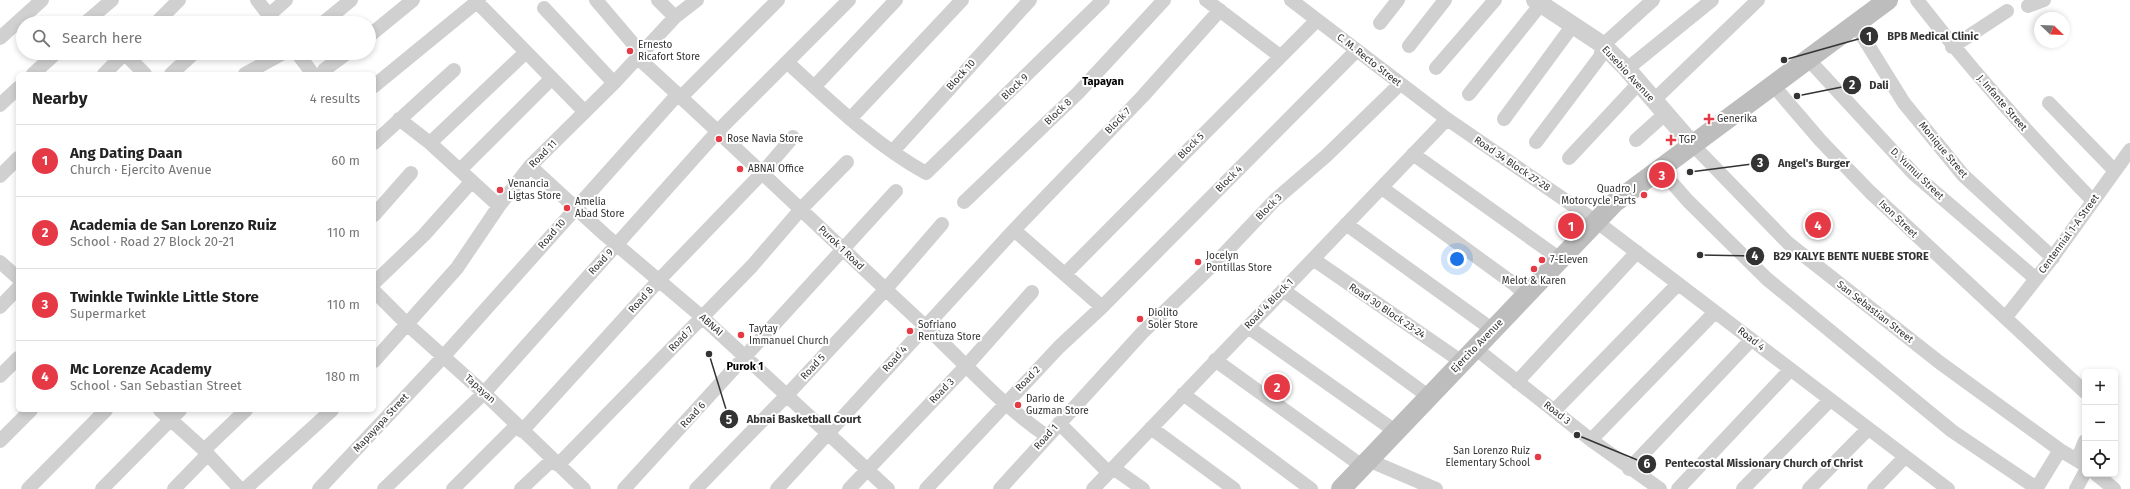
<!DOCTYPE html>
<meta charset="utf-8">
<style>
body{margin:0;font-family:"Fira Sans",sans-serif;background:#f2f2f2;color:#222}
.controls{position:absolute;right:12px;bottom:12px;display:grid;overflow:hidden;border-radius:6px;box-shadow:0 2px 6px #0003}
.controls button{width:36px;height:36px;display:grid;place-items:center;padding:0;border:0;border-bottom:1px solid #e0e0e0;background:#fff;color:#222;font:20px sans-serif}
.compass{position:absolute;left:2034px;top:12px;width:36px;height:36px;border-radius:50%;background:#fff;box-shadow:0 2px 6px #0003;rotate:113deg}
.you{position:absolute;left:1457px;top:259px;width:14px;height:14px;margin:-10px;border:3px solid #fff;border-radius:50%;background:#1a73e8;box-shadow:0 0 0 6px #1a73e833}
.badge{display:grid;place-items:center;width:26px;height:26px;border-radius:50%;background:#e63946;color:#fff;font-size:13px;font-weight:700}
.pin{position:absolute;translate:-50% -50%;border:2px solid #fff;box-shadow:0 1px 4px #0006}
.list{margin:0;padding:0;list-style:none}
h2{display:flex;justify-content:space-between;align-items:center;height:52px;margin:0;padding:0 16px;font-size:17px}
h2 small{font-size:13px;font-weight:400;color:#767676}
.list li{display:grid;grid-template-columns:26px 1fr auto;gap:12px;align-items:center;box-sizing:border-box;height:72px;padding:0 16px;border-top:1px solid #e0e0e0}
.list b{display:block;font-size:15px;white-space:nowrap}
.list p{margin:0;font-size:13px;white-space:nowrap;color:#767676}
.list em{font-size:13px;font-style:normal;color:#767676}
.icon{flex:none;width:22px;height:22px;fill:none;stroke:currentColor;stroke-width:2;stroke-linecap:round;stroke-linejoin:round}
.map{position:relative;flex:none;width:2130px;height:489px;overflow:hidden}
.search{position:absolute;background:#fff;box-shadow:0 2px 6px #0003;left:16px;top:16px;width:360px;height:44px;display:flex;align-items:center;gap:10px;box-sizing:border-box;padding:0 14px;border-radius:22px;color:#767676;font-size:15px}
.panel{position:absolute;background:#fff;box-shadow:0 2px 6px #0003;left:16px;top:72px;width:360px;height:340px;border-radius:6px}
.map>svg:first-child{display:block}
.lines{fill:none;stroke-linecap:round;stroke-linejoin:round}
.minor{stroke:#d0d0d0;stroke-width:14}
.tertiary{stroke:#d0d0d0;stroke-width:18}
.secondary{stroke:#bdbdbd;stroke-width:20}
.poi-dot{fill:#e63946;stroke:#fff;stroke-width:1.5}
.labels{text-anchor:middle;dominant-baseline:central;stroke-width:4;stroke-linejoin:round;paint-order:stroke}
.poi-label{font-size:10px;fill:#333;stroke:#fff;text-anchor:start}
.street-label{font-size:10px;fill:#333;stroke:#fff}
.neighbourhood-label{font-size:11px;font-weight:bold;fill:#000;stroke:#fff}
.leader{fill:none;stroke:#333;stroke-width:1.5}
.callout-dot{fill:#333;stroke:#fff;stroke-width:1.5}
.mark-label{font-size:12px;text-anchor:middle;font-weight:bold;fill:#fff}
.callout-label{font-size:11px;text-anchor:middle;font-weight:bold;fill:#333;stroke:#fff;stroke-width:4;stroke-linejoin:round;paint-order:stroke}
</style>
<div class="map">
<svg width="2130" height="489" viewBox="0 0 2130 489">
<rect width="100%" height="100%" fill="#fff"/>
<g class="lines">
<path class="minor" d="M257 0 275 23
M596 0 641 53
M658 0 675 17
M1206 0 1280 56
M1291 0 1447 119 1597 222 1948 489
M1917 0C1972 71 2031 137 2093 201
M477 2 585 112
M2028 6 2044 0
M544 8 614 83
M269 15 286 0
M85 23 112 0
M156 23 179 0
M323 23 351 0
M1380 23 1398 0
M1855 24 1904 103 1963 175 2053 258
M369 36 413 0
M0 38 42 0
M1409 46 1445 0
M1952 47 2007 11
M297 53 313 74
M125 54 145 74
M637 57C735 146 830 238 926 327 966 364 1002 406 1047 436
M1808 59 1914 174 2036 279
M788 63C831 102 874 144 926 173L1103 0
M1436 68 1495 0
M1627 69 1712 0
M324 70 347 53
M33 74 56 53
M104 74 125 53
M171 74 194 53
M245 74 283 53
M1773 85 1820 140 1870 192 2085 392
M374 86 479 0
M814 87 896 0
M1469 94 1541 4
M681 97 778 0
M1653 101 1758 0
M2049 103 2114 170
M0 105 18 88
M399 119 430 143 499 206
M850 119 962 0
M1504 119 1573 25
M1636 140 1665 114
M1536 142 1600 57 1603 45 1653 0
M374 143 454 70
M430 143 525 53
M1692 144 1788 243 1939 362 2060 450 2085 465
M893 151 1030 0
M1413 154 1560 259
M1569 158 1639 83
M530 166 604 234 702 317 888 489
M1660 169 1688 201 1767 279 1952 431 2035 487 2038 486 2060 450
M460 170 552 78
M0 176 18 158
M1382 188 1514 284 1526 295
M964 202 1078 93 1164 0
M374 215 411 173
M1346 224 1493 330
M1014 230 1102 307
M1313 259 1462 362
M0 262 18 278
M1065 274 1317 20
M374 283 424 235 472 181
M1283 290 1428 396
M374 291 408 325 484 393 584 489
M0 307 18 288
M2006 317 2050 261 2130 150
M1248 327 1395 431
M1475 348 1591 440 1660 489
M1215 360 1362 466
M374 361 457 268 499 206 530 166 614 83 675 17 697 0
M0 376 18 358
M1517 382 1637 252
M1183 394 1311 489
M160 410 201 447 240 489
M1554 411 1678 284
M1059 423 1108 472
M1151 428 1234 489
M522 431 660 279 763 172 793 137
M1591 440 1715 312
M0 441 31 410
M204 450 246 410
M1368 460 1436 489
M2077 460 2085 441
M558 465 752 266 801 209 847 162
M1113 468 1143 489
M1629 469 1751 340
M2096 474 2114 489
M28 489 106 410
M102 489 180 410
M174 489 208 454
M245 489 332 410
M319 489 443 357 678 94
M384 489 484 393 718 131 849 0
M453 489 517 425
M521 489 552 460
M624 489 896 191
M696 489 787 395 885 290 942 224
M777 489 1014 230 1143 96 1220 10
M849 489 967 365 1032 292
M926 489 1059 347 1102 307 1356 51
M1000 489 1142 333 1220 258 1275 200 1326 156 1400 84
M1093 489 1447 119
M1678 489 1790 370
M1743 489 1830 400
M1809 489 1868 429
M1874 489 1905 457
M2076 489 2085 472"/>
<path class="tertiary" d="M1535 0 1603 45 1627 69 1692 144"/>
<path class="secondary" d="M1341 489 1614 203 1888 0"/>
</g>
<g class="poi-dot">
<circle cx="630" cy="51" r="4"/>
<path d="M1707 113h4v4h4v4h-4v4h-4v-4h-4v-4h4z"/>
<circle cx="719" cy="139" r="4"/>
<path d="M1669 134h4v4h4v4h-4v4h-4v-4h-4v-4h4z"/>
<circle cx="740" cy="169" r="4"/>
<circle cx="500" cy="190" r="4"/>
<circle cx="1644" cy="195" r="4"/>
<circle cx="567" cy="208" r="4"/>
<circle cx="1542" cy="260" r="4"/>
<circle cx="1198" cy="262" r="4"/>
<circle cx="1534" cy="269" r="4"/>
<circle cx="1140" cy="319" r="4"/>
<circle cx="910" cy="331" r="4"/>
<circle cx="741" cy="335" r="4"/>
<circle cx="1018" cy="405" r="4"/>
<circle cx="1538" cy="457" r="4"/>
</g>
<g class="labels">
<g class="poi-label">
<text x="638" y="45">Ernesto<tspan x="638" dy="12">Ricafort Store</tspan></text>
<text x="1717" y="119">Generika</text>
<text x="727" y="139">Rose Navia Store</text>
<text x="1679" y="140">TGP</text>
<text x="748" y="169">ABNAI Office</text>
<text x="508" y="184">Venancia<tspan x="508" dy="12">Ligtas Store</tspan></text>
<text x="1636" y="189" text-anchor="end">Quadro J<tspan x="1636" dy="12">Motorcycle Parts</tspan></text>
<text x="575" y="202">Amelia<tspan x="575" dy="12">Abad Store</tspan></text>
<text x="1206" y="256">Jocelyn<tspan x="1206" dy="12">Pontillas Store</tspan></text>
<text x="1550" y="260">7-Eleven</text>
<text x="1534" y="281" text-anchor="middle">Melot &amp; Karen</text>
<text x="1148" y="313">Diolito<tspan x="1148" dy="12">Soler Store</tspan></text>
<text x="918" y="325">Sofriano<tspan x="918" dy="12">Rentuza Store</tspan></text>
<text x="749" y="329">Taytay<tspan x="749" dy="12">Immanuel Church</tspan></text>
<text x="1026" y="399">Dario de<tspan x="1026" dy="12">Guzman Store</tspan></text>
<text x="1530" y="451" text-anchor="end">San Lorenzo Ruiz<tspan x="1530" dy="12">Elementary School</tspan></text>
</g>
<g class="street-label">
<text transform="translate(1369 60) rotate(38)">C. M. Recto Street</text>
<text transform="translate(1628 74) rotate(47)">Eusebio Avenue</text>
<text transform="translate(961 75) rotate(-48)">Block 10</text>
<text transform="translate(1015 87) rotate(-44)">Block 9</text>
<text transform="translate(2002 103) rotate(49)">J. Infante Street</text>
<text transform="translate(1058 112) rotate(-44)">Block 8</text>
<text transform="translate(1118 121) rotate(-46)">Block 7</text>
<text transform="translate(1191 146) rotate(-45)">Block 5</text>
<text transform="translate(1943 150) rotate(50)">Monique Street</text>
<text transform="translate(543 154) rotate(-45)">Road 11</text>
<text transform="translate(1512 164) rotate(34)">Road 34 Block 27-28</text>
<text transform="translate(1917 174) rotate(44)">D. Yumul Street</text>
<text transform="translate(1229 179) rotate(-45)">Block 4</text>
<text transform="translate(1269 207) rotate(-45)">Block 3</text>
<text transform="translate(1898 219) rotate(44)">Ison Street</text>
<text transform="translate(552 234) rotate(-49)">Road 10</text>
<text transform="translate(2069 234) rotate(-54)">Centennial 1-A Street</text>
<text transform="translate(841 248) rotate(44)">Purok 1 Road</text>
<text transform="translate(601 262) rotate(-47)">Road 9</text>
<text transform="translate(641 300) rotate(-48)">Road 8</text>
<text transform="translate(1269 304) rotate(-46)">Road 4 Block 1</text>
<text transform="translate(1387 311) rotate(34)">Road 30 Block 23-24</text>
<text transform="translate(1875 312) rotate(38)">San Sebastian Street</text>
<text transform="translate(711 325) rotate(42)">ABNAI</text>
<text transform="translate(681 339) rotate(-46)">Road 7</text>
<text transform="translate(1751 339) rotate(38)">Road 4</text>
<text transform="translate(1477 346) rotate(-46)">Ejercito Avenue</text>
<text transform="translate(895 359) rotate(-48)">Road 4</text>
<text transform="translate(813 367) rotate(-47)">Road 5</text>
<text transform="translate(1028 379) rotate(-46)">Road 2</text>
<text transform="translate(480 389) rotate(42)">Tapayan</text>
<text transform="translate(942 391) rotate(-46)">Road 3</text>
<text transform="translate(1557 413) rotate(38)">Road 3</text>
<text transform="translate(693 415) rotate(-47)">Road 6</text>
<text transform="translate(381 423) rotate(-47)">Mapayapa Street</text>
<text transform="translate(1046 437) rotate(-48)">Road 1</text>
</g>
<g class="neighbourhood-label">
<text x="1103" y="81">Tapayan</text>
<text x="745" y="366">Purok 1</text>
</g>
</g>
<path class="leader" d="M1784 60L1869 36M1797 96L1852 85M1690 172L1760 163M1700 255L1755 256M709 354L729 419M1577 435L1647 464"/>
<g class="callout-dot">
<circle cx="1784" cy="60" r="4"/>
<circle cx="1797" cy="96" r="4"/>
<circle cx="1690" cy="172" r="4"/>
<circle cx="1700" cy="255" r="4"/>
<circle cx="709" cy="354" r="4"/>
<circle cx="1577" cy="435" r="4"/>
<circle cx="1869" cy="36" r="10"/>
<circle cx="1852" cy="85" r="10"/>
<circle cx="1760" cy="163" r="10"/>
<circle cx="1755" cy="256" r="10"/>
<circle cx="729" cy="419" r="10"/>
<circle cx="1647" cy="464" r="10"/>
</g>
<g class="mark-label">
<text x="1869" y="41">1</text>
<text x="1852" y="89">2</text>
<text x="1760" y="167">3</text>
<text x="1755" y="260">4</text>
<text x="729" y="424">5</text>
<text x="1647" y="468">6</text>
</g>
<g class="callout-label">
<text x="1933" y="40">BPB Medical Clinic</text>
<text x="1879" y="89">Dali</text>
<text x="1814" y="167">Angel's Burger</text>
<text x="1851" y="260">B29 KALYE BENTE NUEBE STORE</text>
<text x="804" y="423">Abnai Basketball Court</text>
<text x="1764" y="467">Pentecostal Missionary Church of Christ</text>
</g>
</svg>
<div class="controls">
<button>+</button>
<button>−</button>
<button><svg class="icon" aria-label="locate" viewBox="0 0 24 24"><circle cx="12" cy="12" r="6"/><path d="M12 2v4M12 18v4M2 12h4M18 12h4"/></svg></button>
</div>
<svg class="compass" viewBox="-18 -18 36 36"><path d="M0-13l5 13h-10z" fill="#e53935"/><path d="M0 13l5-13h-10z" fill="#767676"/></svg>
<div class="you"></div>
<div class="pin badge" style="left:1571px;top:226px">1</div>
<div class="pin badge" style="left:1277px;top:387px">2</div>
<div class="pin badge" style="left:1662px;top:175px">3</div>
<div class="pin badge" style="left:1818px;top:225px">4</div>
<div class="search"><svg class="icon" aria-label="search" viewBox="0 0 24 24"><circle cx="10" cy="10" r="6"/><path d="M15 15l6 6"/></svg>Search here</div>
<section class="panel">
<h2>Nearby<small>4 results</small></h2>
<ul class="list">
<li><span class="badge">1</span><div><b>Ang Dating Daan</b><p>Church · Ejercito Avenue</p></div><em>60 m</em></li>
<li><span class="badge">2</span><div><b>Academia de San Lorenzo Ruiz</b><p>School · Road 27 Block 20-21</p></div><em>110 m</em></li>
<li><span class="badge">3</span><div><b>Twinkle Twinkle Little Store</b><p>Supermarket</p></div><em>110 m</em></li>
<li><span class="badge">4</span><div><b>Mc Lorenze Academy</b><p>School · San Sebastian Street</p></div><em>180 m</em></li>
</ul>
</section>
</div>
